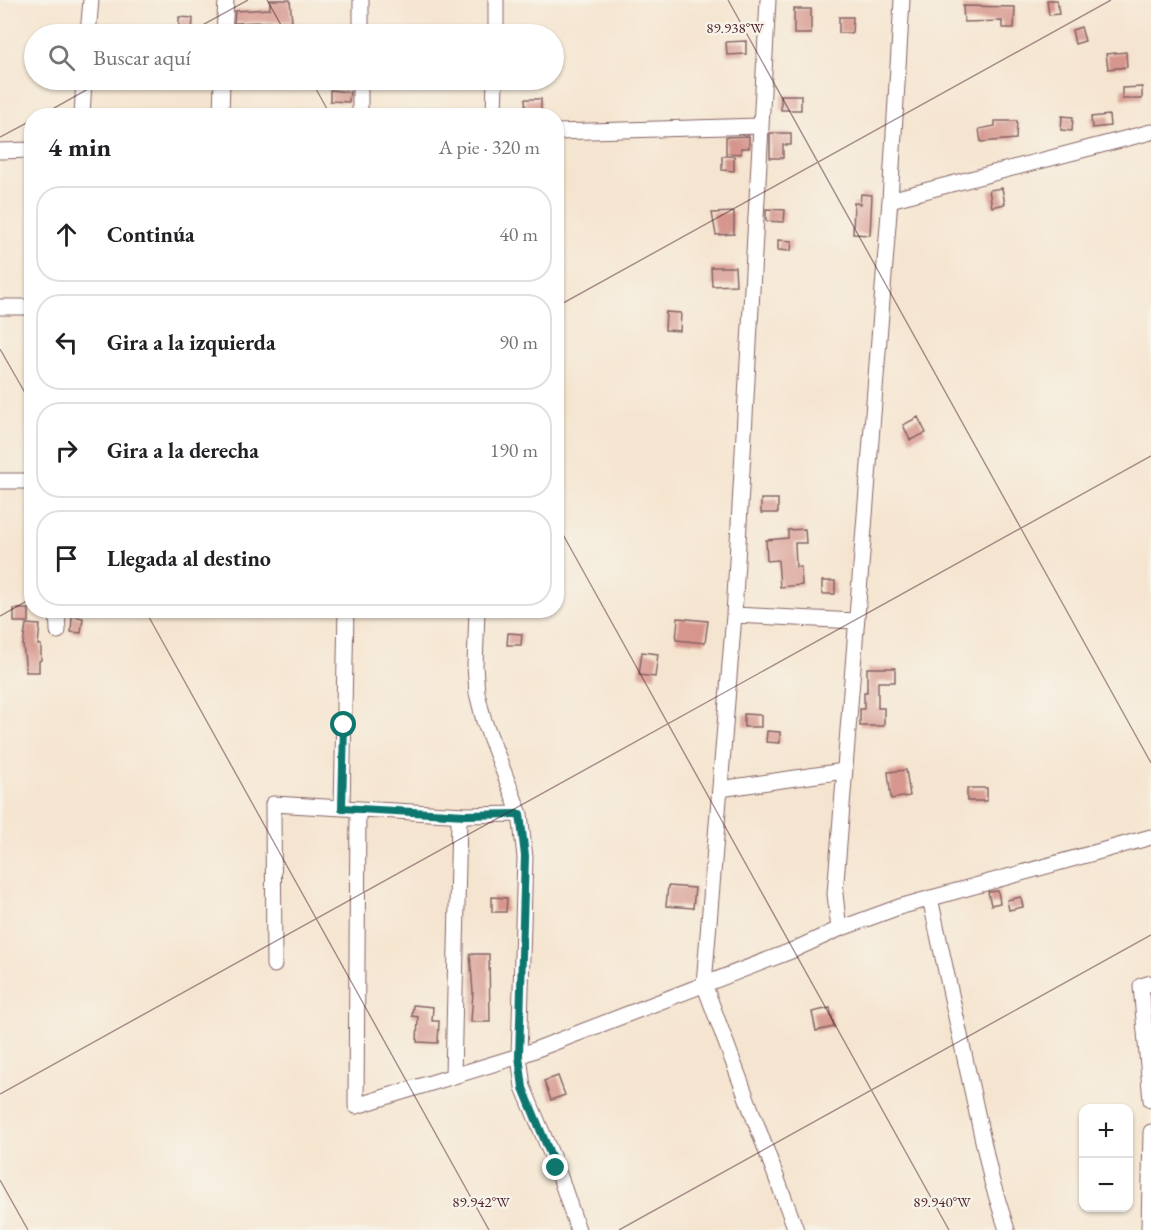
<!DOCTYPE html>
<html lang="es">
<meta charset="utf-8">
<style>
body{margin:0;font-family:"EB Garamond",serif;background:#f6f6f6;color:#202124}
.controls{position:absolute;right:18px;bottom:18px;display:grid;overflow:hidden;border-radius:12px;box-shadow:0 2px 4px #0004}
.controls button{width:54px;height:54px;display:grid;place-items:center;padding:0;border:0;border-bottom:2px solid #e0e0e0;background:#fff;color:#202124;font:30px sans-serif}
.stop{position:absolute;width:18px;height:18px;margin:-14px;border:4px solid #0f766e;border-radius:50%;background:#fff}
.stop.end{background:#0f766e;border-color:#fff;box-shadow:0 2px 6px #0008}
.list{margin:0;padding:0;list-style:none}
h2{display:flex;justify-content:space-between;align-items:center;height:78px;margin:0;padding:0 24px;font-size:26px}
h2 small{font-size:20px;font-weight:400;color:#757577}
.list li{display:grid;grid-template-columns:39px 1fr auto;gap:18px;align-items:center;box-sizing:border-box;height:96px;margin:0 12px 12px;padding:0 12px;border:2px solid #e0e0e0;border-radius:24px}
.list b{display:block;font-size:22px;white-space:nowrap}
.list em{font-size:20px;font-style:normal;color:#757577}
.icon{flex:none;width:33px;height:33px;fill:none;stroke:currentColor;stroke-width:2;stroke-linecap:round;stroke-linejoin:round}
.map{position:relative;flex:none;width:1151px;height:1230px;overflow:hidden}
.search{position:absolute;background:#fff;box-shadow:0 2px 4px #0004;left:24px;top:24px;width:540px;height:66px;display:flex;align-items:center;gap:15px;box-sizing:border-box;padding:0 21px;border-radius:33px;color:#757577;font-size:22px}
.panel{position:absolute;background:#fff;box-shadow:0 2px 4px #0004;left:24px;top:108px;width:540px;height:510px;border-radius:24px}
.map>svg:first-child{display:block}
.building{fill:#d6968d}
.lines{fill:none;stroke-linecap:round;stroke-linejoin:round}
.minor-casing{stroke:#866465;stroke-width:17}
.minor{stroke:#fff;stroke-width:15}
.route{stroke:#0f766e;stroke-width:8}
.ticks{fill:none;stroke:#4a1f2b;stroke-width:1.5;stroke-opacity:0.45}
.ticks-label{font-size:15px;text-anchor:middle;fill:#4a1f2b;stroke:#f7f3e8;stroke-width:5;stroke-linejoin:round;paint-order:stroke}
</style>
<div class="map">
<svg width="1151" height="1230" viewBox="0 0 1151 1230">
<rect width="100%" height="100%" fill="#f7f3e8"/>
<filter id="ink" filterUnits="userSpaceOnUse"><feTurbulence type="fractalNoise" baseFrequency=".0167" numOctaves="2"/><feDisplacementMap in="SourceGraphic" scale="12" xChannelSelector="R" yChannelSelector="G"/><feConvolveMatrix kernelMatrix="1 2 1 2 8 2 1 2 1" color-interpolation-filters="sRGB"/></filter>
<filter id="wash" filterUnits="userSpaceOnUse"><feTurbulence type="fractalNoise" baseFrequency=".008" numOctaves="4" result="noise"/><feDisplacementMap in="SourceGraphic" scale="24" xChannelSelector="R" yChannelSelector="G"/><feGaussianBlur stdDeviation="1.35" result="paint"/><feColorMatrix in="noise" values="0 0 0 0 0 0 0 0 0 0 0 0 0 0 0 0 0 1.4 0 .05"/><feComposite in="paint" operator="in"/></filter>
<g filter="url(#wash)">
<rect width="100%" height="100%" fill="#f5e5d0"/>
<g id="blocks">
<path class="building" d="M270 0H290L292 21 234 23 235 11 270 9Z
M1047 0H1057L1059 14 1049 15Z
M963 6 1015 7 1014 28H1002V21L964 22Z
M794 9H811V34H794Z
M179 17 193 18 192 33H179Z
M839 17H853L852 33H839Z
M1081 27 1085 41 1075 44 1072 30Z
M746 41V54L727 55 726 42Z
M1126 52 1127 67 1108 69 1106 54Z
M1142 87V99H1122V88Z
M330 90 350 92 349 102 330 101Z
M781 95H801V110H781Z
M525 99H541V112L526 113Z
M1109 115 1110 126 1092 128 1091 117Z
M1062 116 1073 117 1072 131 1061 130Z
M995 121H1017L1016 139 981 142 979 129 995 126Z
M770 133H791V145H783V158H770Z
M749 136V148H741V154L726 153V137Z
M722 156H734V171L722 170Z
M1002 188 1005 204 992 207 989 190Z
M861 194 872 195 870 235 853 234 854 203 860 204Z
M766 209 785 210 784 222 766 221Z
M734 212V234L716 235 712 213Z
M778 240 792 241 791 251 778 250Z
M711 267H735L736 285 712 286Z
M666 312 681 313 680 331 665 330Z
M918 417 926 433 910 440 903 425Z
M761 499H778V513H761Z
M805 529 806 543H795L796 567H801L802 585 780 587 778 560 767 561 766 540 788 538V530Z
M822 581H835V594H822Z
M14 609H29V622H14Z
M72 616 83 618 81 633 71 632Z
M678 618 708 621 705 643 676 640Z
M26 624 40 625 38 645H41V660L39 661V672H26L23 645Z
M508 633 522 634 521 645H507Z
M642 652 658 654 655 677 639 675Z
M867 668H895V682H878V708H884V726H860V709H864V692H867Z
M744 714 761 715V727H744Z
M767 731 780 732V743L766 742Z
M906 770 910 796 891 799 888 772Z
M967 788H987V801H967Z
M668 886 695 888 693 908 666 906Z
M998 891 1000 903 991 905 988 892Z
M492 897 507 898 506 912H492Z
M1021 897 1023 907 1009 910 1007 900Z
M470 954H489L490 1022H471L473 992Z
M413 1005 433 1007 432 1021H439L438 1043 417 1042 418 1017 412 1016Z
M830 1008 834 1027 816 1031 812 1012Z
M558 1076 565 1095 551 1100 544 1081Z"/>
</g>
</g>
<g filter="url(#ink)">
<use href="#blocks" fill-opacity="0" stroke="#866465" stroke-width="1.5"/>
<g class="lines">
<g class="minor-casing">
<path id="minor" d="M768 0 734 615 704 984 796 1230
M88 34 91 0
M224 34 226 0
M361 34V0
M496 34V0
M82 116 84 80
M221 116 222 80
M360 116V80
M494 116 495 80
M556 132 760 126
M0 151 32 150
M890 200 1151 132
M0 307H32
M0 481H32
M57 610 58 631
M477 610 475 666 477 693 484 721 520 814 525 857 519 1056 523 1087 557 1168 578 1230
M734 615 856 621
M720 789 844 771
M342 808 346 610
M358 809 356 1106 519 1056 791 951 839 929 899 907 1151 837
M930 898 992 1182 1007 1230
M839 929 835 894 890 200 902 0
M274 965 273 804 465 815 520 814
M1151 983 1141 986 1151 1100
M453 1076 459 820 465 815
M1149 1230 1151 1132"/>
</g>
<use href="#minor" class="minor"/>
</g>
</g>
<g class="lines" filter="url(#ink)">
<path class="route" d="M344 725 342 808 465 815 520 814 525 856 519 1056 523 1088 556 1168"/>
</g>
<path class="ticks" d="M267 0 286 34M728 0 1151 763M186 34 248 0M311 80 331 116M40 116 104 80M0 137 32 120M556 307 1111 0M0 349 32 405M556 522 949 1230M145 610 489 1230M0 616 32 598M0 1094 1151 456M0 1180 28 1230M619 1230 1151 935"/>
<g class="ticks-label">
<text x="735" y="33">89.938°W</text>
<text x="481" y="1207">89.942°W</text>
<text x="942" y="1207">89.940°W</text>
</g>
</svg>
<div class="controls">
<button>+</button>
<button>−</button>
</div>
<div class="stop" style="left:344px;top:725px"></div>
<div class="stop end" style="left:556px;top:1168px"></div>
<div class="search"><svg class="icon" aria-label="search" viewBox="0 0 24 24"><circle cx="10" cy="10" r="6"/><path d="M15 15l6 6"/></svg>Buscar aquí</div>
<section class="panel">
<h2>4 min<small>A pie · 320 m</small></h2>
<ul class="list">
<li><svg class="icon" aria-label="ahead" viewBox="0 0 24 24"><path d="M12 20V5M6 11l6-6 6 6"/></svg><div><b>Continúa</b></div><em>40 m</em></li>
<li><svg class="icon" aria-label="left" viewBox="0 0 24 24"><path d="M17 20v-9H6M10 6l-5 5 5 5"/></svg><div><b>Gira a la izquierda</b></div><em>90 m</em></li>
<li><svg class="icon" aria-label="right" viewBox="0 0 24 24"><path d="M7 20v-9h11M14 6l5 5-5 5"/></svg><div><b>Gira a la derecha</b></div><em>190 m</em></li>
<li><svg class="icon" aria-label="arrive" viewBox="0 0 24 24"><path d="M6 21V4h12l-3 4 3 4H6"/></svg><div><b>Llegada al destino</b></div></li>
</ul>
</section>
</div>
